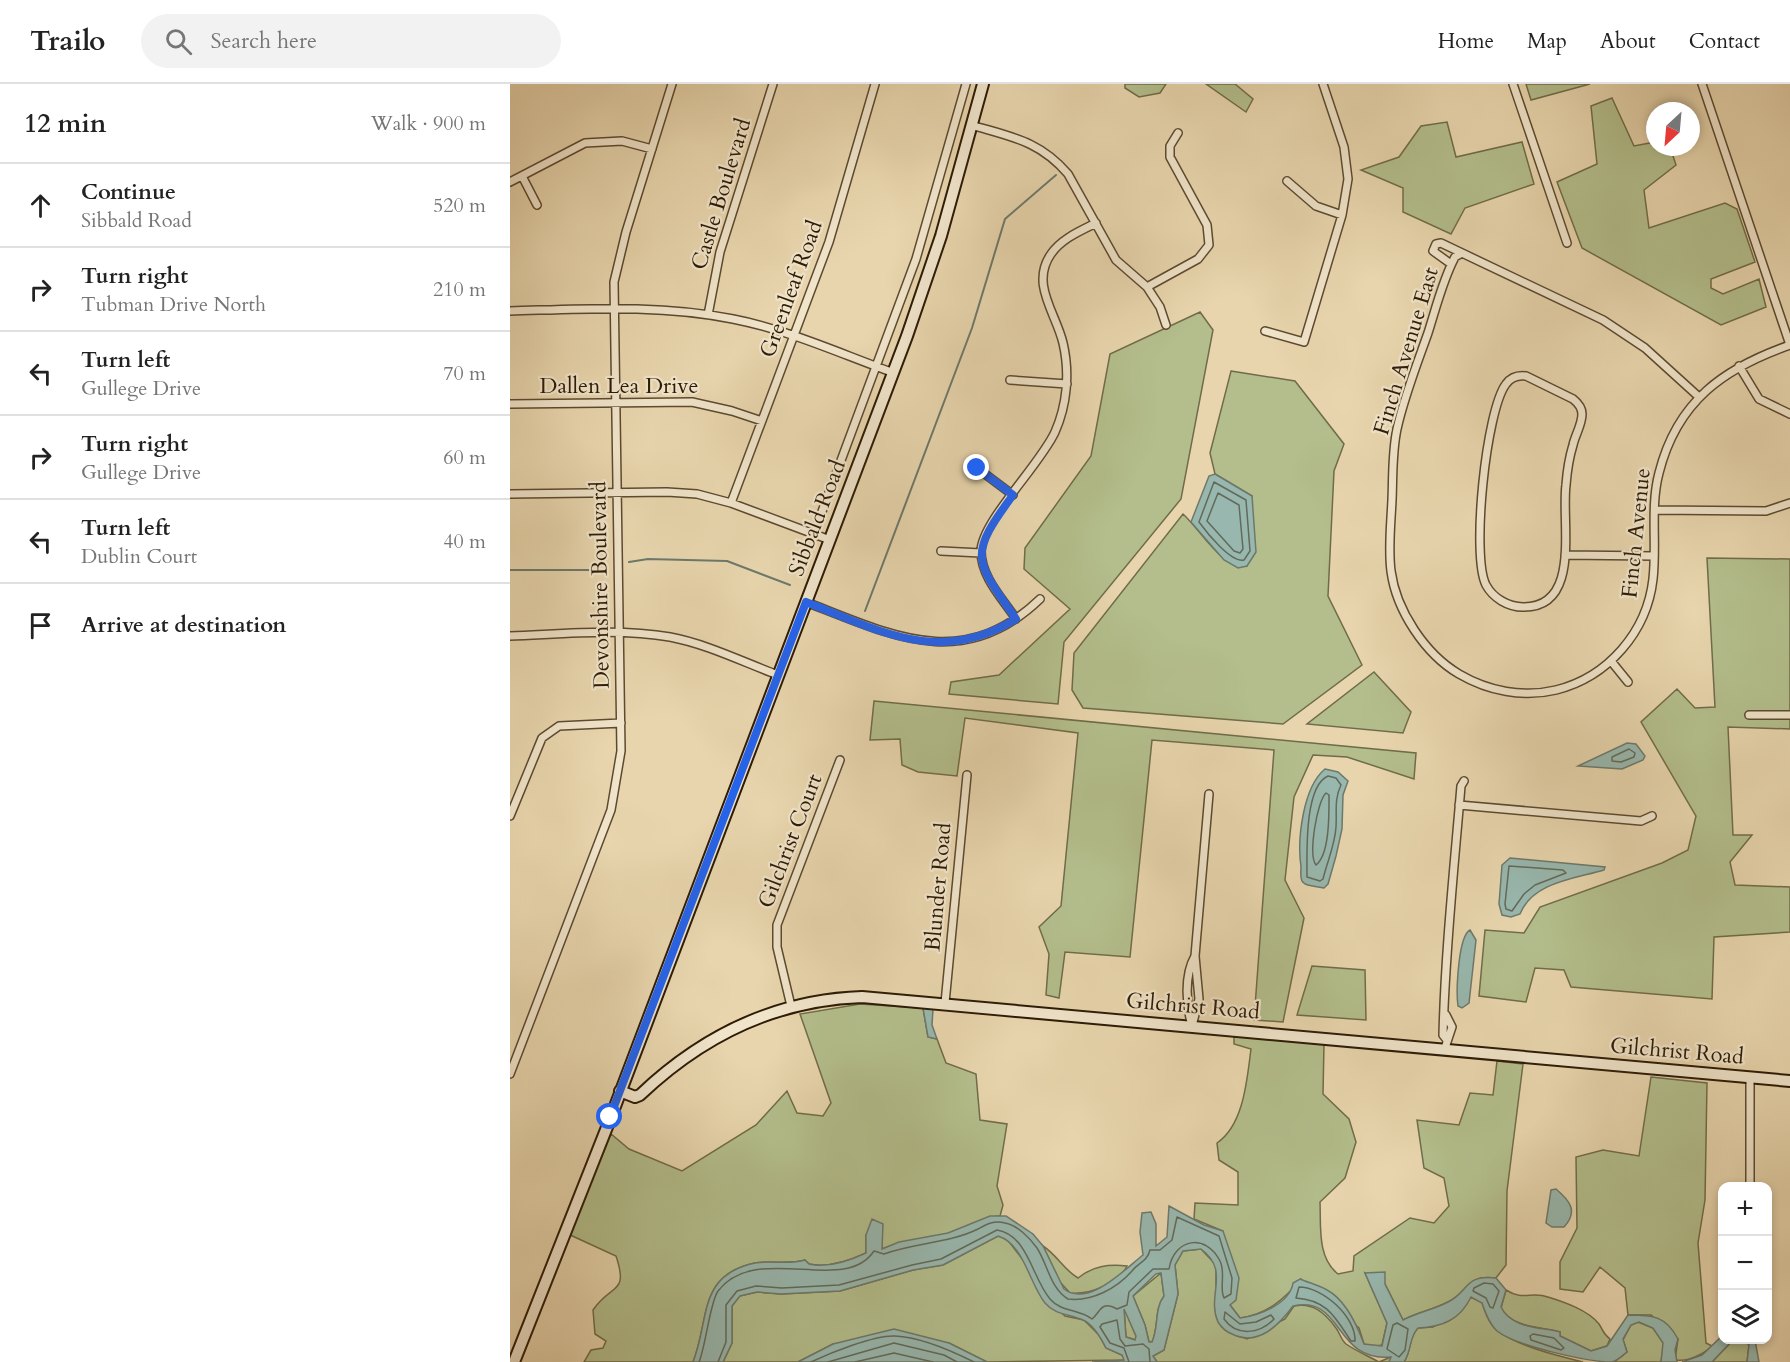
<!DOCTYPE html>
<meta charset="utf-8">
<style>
body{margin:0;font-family:Cardo,serif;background:#f2f2f2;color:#222}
.controls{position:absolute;right:18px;bottom:18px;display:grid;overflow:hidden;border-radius:12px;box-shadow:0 3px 9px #0003}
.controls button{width:54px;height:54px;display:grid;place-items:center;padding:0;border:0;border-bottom:2px solid #e0e0e0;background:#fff;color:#222;font:30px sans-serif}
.compass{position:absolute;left:1136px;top:18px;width:54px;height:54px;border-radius:50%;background:#fff;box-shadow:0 3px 9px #0003;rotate:206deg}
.stop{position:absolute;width:18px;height:18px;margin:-14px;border:4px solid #2563eb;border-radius:50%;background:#fff}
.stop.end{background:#2563eb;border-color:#fff;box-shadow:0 2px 6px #0008}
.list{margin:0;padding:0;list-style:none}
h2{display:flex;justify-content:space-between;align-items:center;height:78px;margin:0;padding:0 24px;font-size:26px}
h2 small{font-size:20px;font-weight:400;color:#767676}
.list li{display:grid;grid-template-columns:39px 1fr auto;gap:18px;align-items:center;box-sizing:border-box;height:84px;padding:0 24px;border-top:2px solid #e0e0e0}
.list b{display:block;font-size:22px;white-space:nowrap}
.list p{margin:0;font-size:20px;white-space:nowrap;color:#767676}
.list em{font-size:20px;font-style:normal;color:#767676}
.icon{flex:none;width:33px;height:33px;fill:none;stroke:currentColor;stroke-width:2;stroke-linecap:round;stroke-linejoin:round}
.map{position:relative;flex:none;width:1280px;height:1278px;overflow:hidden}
header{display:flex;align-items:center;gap:36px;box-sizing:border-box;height:84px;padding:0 30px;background:#fff;border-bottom:2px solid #e0e0e0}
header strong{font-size:28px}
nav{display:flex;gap:33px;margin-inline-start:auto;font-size:21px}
.search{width:420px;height:54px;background:#f2f2f2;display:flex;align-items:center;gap:15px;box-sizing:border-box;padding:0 21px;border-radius:33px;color:#767676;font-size:22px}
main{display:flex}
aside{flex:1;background:#fff}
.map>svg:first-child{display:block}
.green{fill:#b3be8c;stroke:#706c49;stroke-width:1.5}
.water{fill:#98b8af;stroke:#6d796b;stroke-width:1.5;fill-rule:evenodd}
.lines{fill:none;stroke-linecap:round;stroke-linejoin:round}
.shore{stroke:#626a5a;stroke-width:1.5}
.stream{stroke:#6d796b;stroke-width:2}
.street-casing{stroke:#5c4a30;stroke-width:10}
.secondary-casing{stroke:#2d1b06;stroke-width:14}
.street{stroke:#f0e4ca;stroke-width:7}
.secondary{stroke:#f0e4ca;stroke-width:10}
.route{stroke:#2563eb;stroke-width:8}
.labels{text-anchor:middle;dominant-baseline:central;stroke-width:4.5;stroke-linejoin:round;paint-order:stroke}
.street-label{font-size:22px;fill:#2d1b06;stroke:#f0e4ca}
</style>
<header>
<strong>Trailo</strong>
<div class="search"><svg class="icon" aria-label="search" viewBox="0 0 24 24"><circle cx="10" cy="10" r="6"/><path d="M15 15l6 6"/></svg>Search here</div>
<nav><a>Home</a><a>Map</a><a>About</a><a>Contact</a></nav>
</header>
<main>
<aside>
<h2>12 min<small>Walk · 900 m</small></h2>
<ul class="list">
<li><svg class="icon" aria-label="ahead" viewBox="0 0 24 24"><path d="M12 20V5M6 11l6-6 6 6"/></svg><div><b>Continue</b><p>Sibbald Road</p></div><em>520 m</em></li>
<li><svg class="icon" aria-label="right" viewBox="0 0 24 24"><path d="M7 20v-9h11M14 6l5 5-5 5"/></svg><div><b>Turn right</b><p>Tubman Drive North</p></div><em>210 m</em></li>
<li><svg class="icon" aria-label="left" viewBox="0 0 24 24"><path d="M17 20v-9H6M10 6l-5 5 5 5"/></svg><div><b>Turn left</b><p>Gullege Drive</p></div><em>70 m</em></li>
<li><svg class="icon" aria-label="right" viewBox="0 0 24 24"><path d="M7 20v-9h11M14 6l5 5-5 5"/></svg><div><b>Turn right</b><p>Gullege Drive</p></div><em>60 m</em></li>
<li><svg class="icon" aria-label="left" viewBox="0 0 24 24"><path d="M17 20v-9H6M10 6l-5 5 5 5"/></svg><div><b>Turn left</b><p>Dublin Court</p></div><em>40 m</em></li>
<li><svg class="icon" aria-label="arrive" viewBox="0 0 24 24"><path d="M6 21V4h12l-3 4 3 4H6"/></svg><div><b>Arrive at destination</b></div></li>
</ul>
</aside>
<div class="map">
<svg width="1280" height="1278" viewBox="0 0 1280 1278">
<rect width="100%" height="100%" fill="#e8d5ad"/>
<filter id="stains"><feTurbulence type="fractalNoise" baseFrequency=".00333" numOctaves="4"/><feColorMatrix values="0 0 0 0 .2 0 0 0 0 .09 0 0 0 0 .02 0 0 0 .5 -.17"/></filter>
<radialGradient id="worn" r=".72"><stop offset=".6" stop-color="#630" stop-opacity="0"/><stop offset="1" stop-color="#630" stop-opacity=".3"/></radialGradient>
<path class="green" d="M615 0H656L650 9 629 13 615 4Z
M696 0H725L743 15 736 28Z
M1016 0H1080L1021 16Z
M1102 14 1124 62 1145 58V63H1160L1166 81 1134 106 1139 144 1215 119 1227 125 1245 178 1201 195V204L1213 210 1249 195 1256 223 1211 241 1072 164 1047 98 1087 80 1081 22Z
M937 38 946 73 1012 58 1024 100 955 124 941 150 893 128V104L851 86 889 73 911 42Z
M690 228 703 246 671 415 554 558 548 620 439 610 441 598 489 591 560 525 514 485 515 464 581 372 600 270Z
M721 287 785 297 834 360 824 387 818 512 852 581 773 640 573 624 562 606 564 569 673 430C691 446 712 486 737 482L742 412 705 390 700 369Z
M1197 474 1280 475V645L1218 643 1223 751H1242L1220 778 1225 801 1280 803V848L1204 853 1202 915 1061 903 1054 886 1025 884 1016 918 969 912 975 846 1014 849 1030 823 1152 779 1178 766 1186 732 1131 638 1167 605 1185 624 1205 623Z
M864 588 901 628 893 649 797 640Z
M364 617 906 669 904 695 837 673 803 671 784 713 775 796 794 834 773 938 744 936 764 666 642 656 620 873 555 868 549 914 536 911 539 870 529 843 551 822 568 649 455 634 447 692 408 688 392 681 390 655 360 656Z
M802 882 855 886 856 936 787 931Z
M350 920 413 924 418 953 427 955 436 979 466 990 470 1036 497 1040 487 1102 493 1121 490 1132C472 1132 454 1145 436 1150 414 1156 393 1156 372 1165V1140L356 1151V1169C339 1177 318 1184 299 1180L295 1176C278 1181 262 1176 245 1179 187 1191 200 1236 183 1278H74L81 1266 93 1264 96 1257 85 1250 83 1226C101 1199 119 1211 106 1172L58 1150 101 1050 119 1065 172 1087 246 1041 277 1007 287 1029 313 1032 321 1019 290 930Z
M724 951 814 960 813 1010 839 1035 846 1058 835 1094 810 1118C811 1142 807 1174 828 1190L843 1187 844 1172 900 1134 924 1139 939 1122 934 1094 914 1084 907 1036 949 1041 960 1009 983 1011 987 977 1013 980 997 1107 996 1181 986 1194C955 1190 959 1208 938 1218 923 1226 908 1228 893 1236L875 1200 855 1189 877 1239 872 1261 861 1263 854 1260 849 1244 791 1195C774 1216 757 1230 730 1234L720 1221 713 1147 684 1135 685 1119 728 1121V1088L709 1076 707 1059C734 1041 737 995 741 965L724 960Z
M1141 993 1197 999 1195 1116 1188 1159 1196 1259 1202 1262C1193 1271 1176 1278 1165 1276L1168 1255 1141 1231H1118L1115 1204 1090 1183 1073 1208 1050 1205V1178L1067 1144 1066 1073 1093 1066 1129 1072Z
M488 1152 497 1155 516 1180 527 1205 555 1232 574 1236 589 1251 596 1264 612 1271 615 1276 477 1278 439 1259 323 1260 288 1278H213L222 1259V1222L229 1212 247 1208 271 1210 330 1207 403 1186 433 1181Z
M533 1162C547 1171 554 1186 568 1194 583 1182 598 1180 617 1182 608 1200 579 1211 560 1209L550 1198Z
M691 1165 706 1181V1218L715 1246 737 1255 775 1235 784 1222C803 1218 815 1229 826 1244 830 1249 831 1256 836 1260 846 1267 858 1272 869 1278L881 1273 882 1276 879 1278H647L643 1272 654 1266 668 1210 665 1181 673 1167Z
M651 1189 654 1212C644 1225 649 1243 642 1258H639L635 1241 623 1212Z
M996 1206C1013 1217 1022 1207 1038 1213 1054 1218 1078 1226 1089 1240 1093 1246 1093 1250 1100 1255L1097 1262 1081 1267 1050 1252V1248C1034 1243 1003 1245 991 1224Z
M960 1213 972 1218C975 1228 979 1240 988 1247 1007 1262 1049 1272 1073 1278H894C902 1266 898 1254 908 1244L923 1243Z
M614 1224 626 1252V1256L616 1253Z
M1128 1238 1143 1244 1154 1259 1151 1278H1104L1117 1268 1113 1256 1121 1241Z
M1223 1256H1235L1239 1261 1237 1278H1202Z"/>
<path class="water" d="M705 390 742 412 746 468 737 482 728 484 714 476 681 438 699 392Z
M1117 659 1126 660 1135 672 1133 676 1112 685 1068 682Z
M815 685 828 688 838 697 833 711 832 745 826 772 818 800 814 804C808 802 795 803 792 797 790 793 791 787 791 783 787 755 793 703 815 685Z
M1000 774 1095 783 1094 786C1064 795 1023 798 1010 830L1001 833 992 831 989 820 992 781Z
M960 846 966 856 959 919 952 924 948 922C946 908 948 852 960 846Z
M416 923 423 925 422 941 427 955 418 953 413 924Z
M1046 1105C1059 1116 1069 1127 1054 1143H1042L1036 1139 1041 1106Z
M659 1122 694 1141 713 1147 729 1194 726 1216 720 1221 730 1234C748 1232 780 1220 783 1199L790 1195C799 1199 809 1201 817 1206 836 1216 847 1241 854 1260L872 1262 877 1239 855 1189 875 1188V1200L893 1236C908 1228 923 1226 938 1218 959 1208 954 1190 986 1194L996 1206 991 1223C1002 1246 1035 1243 1050 1248V1252L1081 1267 1097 1262 1118 1231C1143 1231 1156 1232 1168 1255L1165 1266 1167 1278H1151L1153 1259 1143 1244 1129 1238 1121 1241 1113 1255 1117 1268C1113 1271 1107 1277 1102 1278 1078 1278 1006 1262 987 1247 979 1240 975 1228 972 1219L961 1213C950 1236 932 1243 908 1244 899 1253 902 1266 894 1278H879L881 1273C823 1278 834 1211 783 1222 769 1241 748 1263 722 1250 717 1248 711 1243 708 1238 696 1211 721 1187 691 1165L673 1167 665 1181 668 1210 654 1266 643 1272 647 1278H582L614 1276 612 1271 596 1264C591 1254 584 1241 573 1236 560 1230 545 1231 535 1219 519 1199 514 1160 488 1152L433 1181 403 1186 330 1207 271 1210 247 1208 230 1212 222 1222V1259L213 1278H183C200 1236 187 1191 245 1179 262 1176 278 1181 295 1176L299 1180C317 1184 339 1177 356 1169V1151L362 1135 373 1140 372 1165 389 1158 438 1149 480 1132H496L523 1150 533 1162 554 1205C579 1224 616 1184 633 1171L630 1148 632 1129 641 1128 646 1140V1162L657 1153ZM651 1189 654 1212C644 1225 649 1243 642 1258H639L635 1241 623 1212 646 1190ZM614 1225 626 1252 625 1256 616 1253Z
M384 1245 439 1259 477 1278H288L323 1260Z
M1212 1252V1256H1223L1202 1278H1172L1192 1271Z
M1235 1256H1245L1249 1278H1237L1239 1261Z"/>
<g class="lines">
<path class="shore" d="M704 398 736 416 740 467 734 476C721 479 697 449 689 438Z
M708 409 729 421 733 465 730 469 724 467 697 437Z
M1119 665 1125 669 1124 673 1111 678 1102 677V673Z
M818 692 826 694 831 701C824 715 827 728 826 743 825 761 817 778 813 795L810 797 797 793C797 771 794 702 818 692Z
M816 709 819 711C819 729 820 770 806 781 798 771 807 717 816 709Z
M999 782 1053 786 1056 789 1025 801 1014 810 1002 827 996 825 995 820Z
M974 1199 983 1200 989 1207 983 1224 980 1223 976 1214 963 1207 964 1204Z
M789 1203C813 1203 846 1233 845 1257H841C825 1233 817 1216 786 1214Z
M715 1228 730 1240 746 1238 761 1231 764 1235C750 1250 727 1253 714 1235Z
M887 1239 898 1245 895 1266 889 1273 877 1265 883 1241Z
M1023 1250 1044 1254 1054 1264 1051 1266 1021 1256 1020 1252Z
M189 1278C196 1261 200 1218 208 1207 247 1157 334 1212 364 1167L374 1170C404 1159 440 1159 468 1145 477 1140 484 1136 495 1139 507 1141 520 1154 527 1164 538 1181 540 1204 558 1215 582 1218 607 1204 622 1187 629 1178 637 1178 640 1166H650L662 1156 667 1133 709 1152 722 1194 721 1210 714 1214C709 1204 716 1189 710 1177 696 1149 664 1154 659 1185H643L619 1208 617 1221 607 1225C590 1216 591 1228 582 1235 569 1225 551 1228 540 1215 522 1194 518 1151 487 1146L431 1175 402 1181 329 1201 272 1204 246 1202 227 1207 216 1221V1258L208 1278
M301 1278C320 1269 364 1251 385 1252 411 1253 440 1266 464 1278
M318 1278 384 1259 434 1271 447 1278
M345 1278 384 1269 423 1278
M619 1278 614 1264 600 1259 590 1243 592 1240 607 1236 610 1255 615 1262 633 1260 639 1265 640 1278"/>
<path class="stream" d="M119 478 138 475 217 477 280 501
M0 486H97
M355 527 462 244 495 135 546 91"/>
<g class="street-casing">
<path id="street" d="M1003 0 1057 159
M1192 0 1280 261
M461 41C502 53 530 57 558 90L606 176 637 203 650 223 656 241
M12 92 27 121
M777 97 806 122 832 131
M0 98 75 59 112 57 142 65
M941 180 923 167 926 160 931 159 952 169
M637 203 688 175 699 161 697 141 660 73V62L668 49
M0 227C75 225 150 220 223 235 279 246 331 270 384 289
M198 231 210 168 263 0
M755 247 794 258 832 131 838 95 834 63 813 0
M1229 282 1249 315 1280 330
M1016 292 1063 315C1068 319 1072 324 1072 330 1072 341 1065 351 1063 361 1059 374 1057 388 1056 401 1051 438 1072 524 1013 523 998 523 983 514 976 501 961 472 976 326 996 300 1001 293 1008 291 1016 292Z
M500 296 557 300
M1189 313 1135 264 1093 236 952 169 945 173C933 195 926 224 918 249 907 280 894 313 887 345 882 368 883 392 882 416 881 439 878 464 881 487 886 526 915 570 949 590 978 607 1013 614 1046 606 1098 593 1137 548 1143 495 1147 460 1140 423 1149 389 1167 317 1214 284 1280 261
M0 320 182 318 222 327 252 337
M467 384 503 411
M0 410 157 408 187 410 221 419 320 456
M221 419 319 158 365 0
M1145 426 1256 427 1280 419
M304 449 406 175 456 0
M431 467 471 469
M1055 471 1144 472
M296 518C381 551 453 589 530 515
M506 535C493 515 471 493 471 467 472 437 530 381 545 348 557 321 560 289 553 259 546 229 520 200 541 170 551 155 570 147 586 139
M0 552C53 550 108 544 160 553 197 560 233 578 268 591
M1101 577 1118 598
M1239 631H1280
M949 721 1131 737 1142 732
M0 732 32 654 49 642 111 639
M435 919 457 691
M281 922 267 863V841L330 676
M936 931 942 943 936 961
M682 942 689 915 685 872 699 710
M682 942C676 921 674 891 685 872
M937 956 933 951C935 869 944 785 951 702L954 697
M0 990 101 726 111 667 104 198 116 148 162 0
M1240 1102V993"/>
</g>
<g class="secondary-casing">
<path id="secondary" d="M110 1007 125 1013 130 1011C192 952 265 916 352 913L1280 997
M4 1278 101 1033 397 252 431 152 473 0"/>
</g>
<use href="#street" class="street"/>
<use href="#secondary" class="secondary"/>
</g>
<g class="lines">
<path class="route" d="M100 1033 296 518C370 547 430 582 506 535 464 475 458 472 503 411L467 384"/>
</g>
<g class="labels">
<g class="street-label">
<text transform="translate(211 110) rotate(-73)">Castle Boulevard</text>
<text transform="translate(281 205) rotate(-70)">Greenleaf Road</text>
<text transform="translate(896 267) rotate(-73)">Finch Avenue East</text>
<text x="109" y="302">Dallen Lea Drive</text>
<text transform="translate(307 434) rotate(-69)">Sibbald Road</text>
<text transform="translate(1126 449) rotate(-84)">Finch Avenue</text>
<text transform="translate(90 501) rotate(-91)">Devonshire Boulevard</text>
<text transform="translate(280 757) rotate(-69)">Gilchrist Court</text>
<text transform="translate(428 803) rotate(-85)">Blunder Road</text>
<text transform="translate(683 922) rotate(5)">Gilchrist Road</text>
<text transform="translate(1167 967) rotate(5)">Gilchrist Road</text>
</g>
</g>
<rect width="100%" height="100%" filter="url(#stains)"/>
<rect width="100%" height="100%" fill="url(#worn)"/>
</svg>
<div class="controls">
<button>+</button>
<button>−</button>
<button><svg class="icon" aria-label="layers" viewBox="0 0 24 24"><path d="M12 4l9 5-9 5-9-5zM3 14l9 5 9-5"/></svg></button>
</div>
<svg class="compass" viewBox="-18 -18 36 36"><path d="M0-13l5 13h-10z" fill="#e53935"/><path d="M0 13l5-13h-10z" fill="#767676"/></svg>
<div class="stop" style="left:100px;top:1033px"></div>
<div class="stop end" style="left:467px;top:384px"></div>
</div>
</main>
